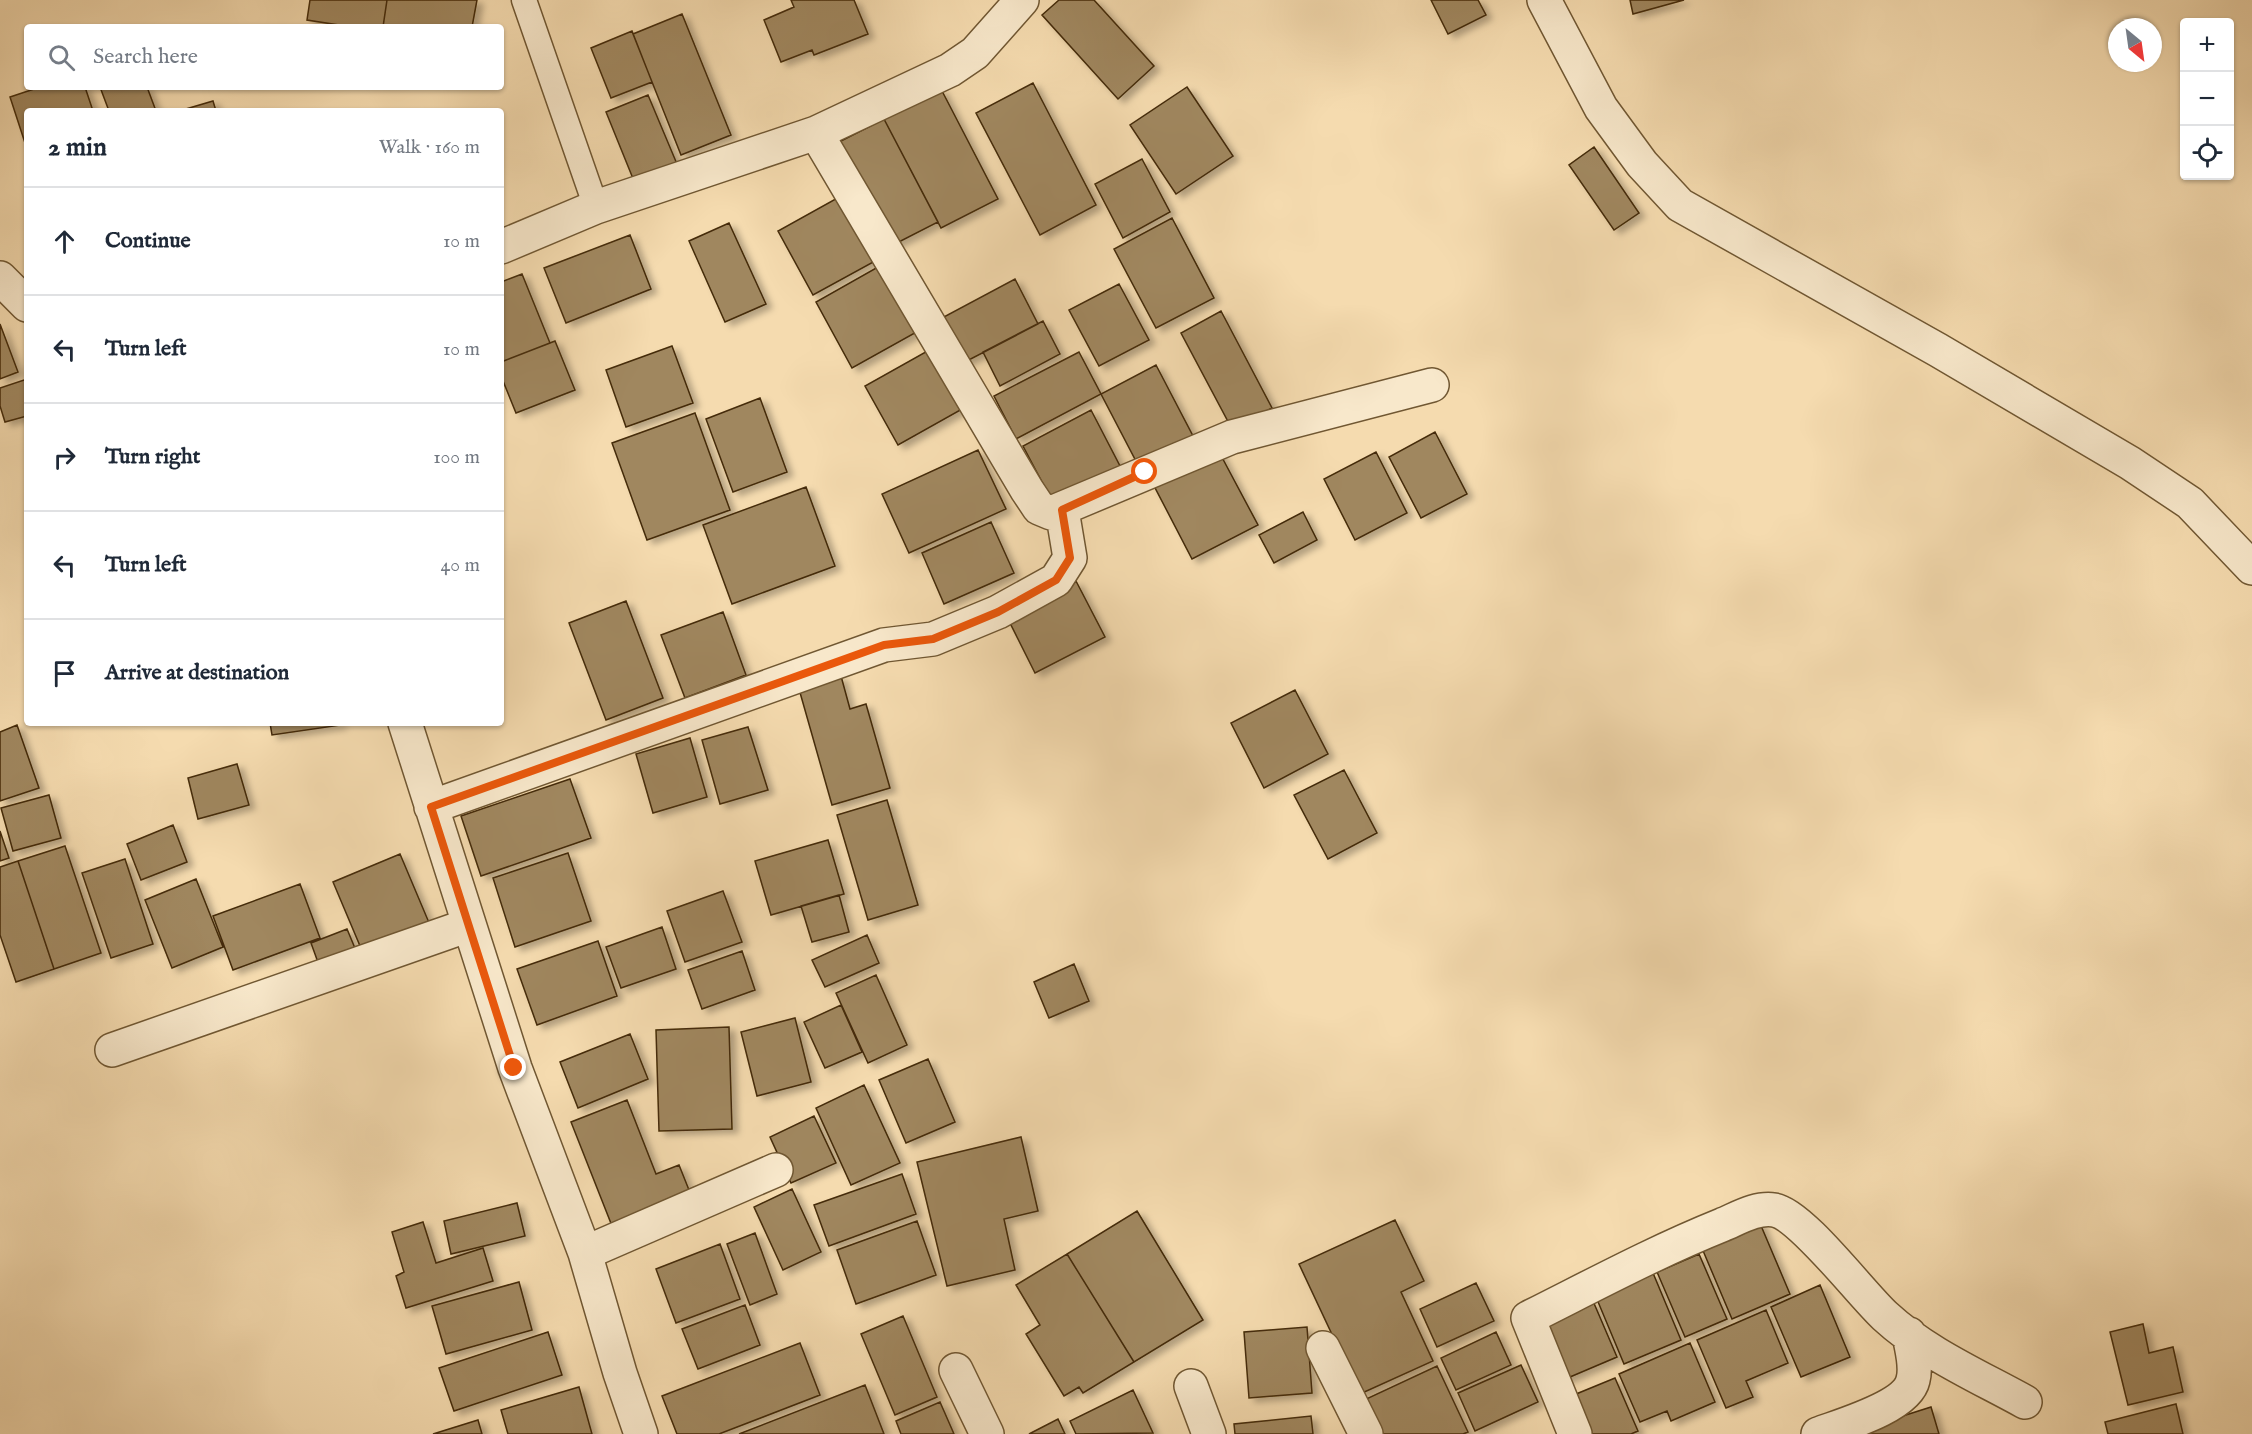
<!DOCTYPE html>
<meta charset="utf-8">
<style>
body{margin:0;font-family:"IM FELL English",serif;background:#f2f2f3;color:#1f2937}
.controls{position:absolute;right:18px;top:18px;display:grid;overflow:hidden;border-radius:6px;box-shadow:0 2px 4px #0004}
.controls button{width:54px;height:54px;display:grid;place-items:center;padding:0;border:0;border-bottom:2px solid #e0e1e3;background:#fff;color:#1f2937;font:30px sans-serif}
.compass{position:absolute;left:2108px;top:18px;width:54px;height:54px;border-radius:50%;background:#fff;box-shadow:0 2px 4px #0004;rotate:151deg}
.stop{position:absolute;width:18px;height:18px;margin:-14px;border:4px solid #ea580c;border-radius:50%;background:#fff}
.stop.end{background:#ea580c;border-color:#fff;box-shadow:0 2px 6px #0008}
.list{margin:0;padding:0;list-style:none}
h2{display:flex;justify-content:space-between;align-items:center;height:78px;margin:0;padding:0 24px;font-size:26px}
h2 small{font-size:20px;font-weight:400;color:#747a83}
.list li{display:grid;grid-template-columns:39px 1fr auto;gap:18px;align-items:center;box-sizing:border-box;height:108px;padding:0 24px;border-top:2px solid #e0e1e3}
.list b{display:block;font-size:22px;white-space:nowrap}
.list em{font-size:20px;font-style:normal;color:#747a83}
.icon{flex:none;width:33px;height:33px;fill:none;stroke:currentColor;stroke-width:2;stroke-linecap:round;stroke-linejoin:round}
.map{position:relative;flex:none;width:2252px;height:1434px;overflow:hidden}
.search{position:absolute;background:#fff;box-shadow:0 2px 4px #0004;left:24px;top:24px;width:480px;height:66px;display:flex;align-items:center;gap:15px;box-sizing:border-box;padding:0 21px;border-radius:6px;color:#747a83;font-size:22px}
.panel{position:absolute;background:#fff;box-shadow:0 2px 4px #0004;left:24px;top:108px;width:480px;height:618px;border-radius:6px}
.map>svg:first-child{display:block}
.building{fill:#a0875f;stroke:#442b08;stroke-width:1.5;filter:url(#shadow)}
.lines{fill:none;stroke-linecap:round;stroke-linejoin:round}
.service-casing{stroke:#705732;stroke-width:27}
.minor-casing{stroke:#705732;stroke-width:36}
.service{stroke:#f8e8cb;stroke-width:24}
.minor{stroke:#f8e8cb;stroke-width:33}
.route{stroke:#ea580c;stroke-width:8}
</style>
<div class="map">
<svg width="2252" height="1434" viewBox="0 0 2252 1434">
<defs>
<filter id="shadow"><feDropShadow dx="6" dy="4" stdDeviation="3" flood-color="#0004"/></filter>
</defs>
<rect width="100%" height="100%" fill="#f5dbaf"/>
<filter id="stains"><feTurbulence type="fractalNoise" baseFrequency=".00333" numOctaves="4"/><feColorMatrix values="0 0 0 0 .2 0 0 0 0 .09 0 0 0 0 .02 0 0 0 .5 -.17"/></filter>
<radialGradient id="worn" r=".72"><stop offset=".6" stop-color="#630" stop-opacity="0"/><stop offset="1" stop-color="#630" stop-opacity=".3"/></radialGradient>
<path class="building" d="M310 0H387L383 27H352L307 20Z
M387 0H477L472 27H383Z
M791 0H854L868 34 814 55 812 50 781 62 764 20 794 7Z
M1059 0H1094L1154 66 1118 99 1042 15Z
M1431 0H1478L1486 15 1448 34Z
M1630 0H1684L1633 14Z
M682 14 731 135 681 155 633 34Z
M632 31 652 82 611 98 591 48Z
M1033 83 1096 205 1040 235 976 113Z
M40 87H85L93 111H27V149L10 97Z
M100 87H147L156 111H109Z
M1187 87 1233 156 1176 194 1130 125Z
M941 89 998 199 941 228 884 119Z
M648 95 677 164 634 181 606 112Z
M213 101 216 111H179Z
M884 119 938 222 891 246 837 143Z
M1594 147 1639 213 1614 230 1569 165Z
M1142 159 1170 212 1123 238 1095 184Z
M841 196 877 260 813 295 778 231Z
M1172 218 1214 298 1156 328 1114 249Z
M729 223 766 304 725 322 689 241Z
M630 235 651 289 566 323 544 268Z
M885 263 922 329 852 368 816 302Z
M522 274 550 343 501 362V282Z
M1015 279 1038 324 963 363 940 319Z
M1119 284 1149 340 1099 366 1069 310Z
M1221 311 1272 408 1232 429 1181 333Z
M1043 321 1060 354 1000 386 983 352Z
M0 324 18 372 0 379Z
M555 341 575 390 516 413 501 376V362Z
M672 346 693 403 626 427 606 370Z
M931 349 964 408 898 445 865 386Z
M1079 352 1101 394 1016 439 994 396Z
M1156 365 1193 436 1138 465 1101 394Z
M27 379V416L5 422 0 406V388Z
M760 398 787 472 733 492 706 419Z
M1091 410 1120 466 1052 501 1023 446Z
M695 413 730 510 647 540 612 443Z
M1435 432 1467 494 1421 518 1389 457Z
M1217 448 1258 525 1192 559 1152 482Z
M978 450 1006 509 909 553 882 494Z
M1376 452 1407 513 1355 540 1324 479Z
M806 487 835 566 732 604 703 525Z
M1303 512 1317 540 1274 563 1259 535Z
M991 522 1014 573 944 604 922 553Z
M1076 581 1105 637 1035 673 1007 617Z
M626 601 663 698 606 720 569 623Z
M723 612 746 675 685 698 661 635Z
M841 676 850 709 866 704 890 788 832 805 799 689Z
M1295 690 1328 754 1264 788 1231 723Z
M270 723H340L341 725 272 735Z
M17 725 39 788 0 801V732Z
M748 727 768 790 720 804 702 740Z
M690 738 707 797 653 813 636 754Z
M237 764 249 805 198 819 188 778Z
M1344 770 1377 833 1328 859 1294 795Z
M570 779 591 838 481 876 461 816Z
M49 795 61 838 13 851 1 808Z
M887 800 918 905 868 920 837 815Z
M173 825 187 862 141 880 127 844Z
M0 831 9 858 0 861Z
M828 840 844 894 771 915 755 861Z
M65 846 101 953 54 969 18 861Z
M568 853 591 921 515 947 493 878Z
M400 854 430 925 363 953 333 882Z
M125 859 153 944 111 958 82 873Z
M18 861 54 969 16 982 0 935V867Z
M196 879 223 947 172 968 145 900Z
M300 884 320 938 233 970 213 916Z
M723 891 742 942 685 962 667 911Z
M839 895 849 932 812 942 801 906Z
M662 927 676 969 621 988 606 947Z
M347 929 357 953 320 968 311 943Z
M867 935 879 963 825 987 812 960Z
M598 941 617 996 537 1025 517 969Z
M742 951 755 990 702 1009 688 970Z
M1074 964 1089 1001 1049 1018 1034 982Z
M876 975 907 1045 868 1063 836 993Z
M841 1005 862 1052 825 1068 804 1022Z
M795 1018 811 1082 757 1096 741 1032Z
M729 1027 732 1129 659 1131 656 1030Z
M630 1034 648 1079 578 1108 560 1062Z
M928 1059 955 1122 906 1143 879 1080Z
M864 1085 900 1163 851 1185 816 1108Z
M627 1100 656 1174 679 1165 693 1200 614 1231 571 1122Z
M814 1116 836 1163 791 1183 770 1137Z
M1021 1137 1038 1211 1004 1219 1015 1270 947 1286 917 1162Z
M902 1174 916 1214 829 1246 814 1205Z
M792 1189 821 1252 783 1270 754 1207Z
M517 1203 525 1236 451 1254 444 1221Z
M1137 1211 1203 1320 1134 1362 1067 1254Z
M1395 1220 1424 1281 1401 1292 1433 1361 1360 1394 1299 1264Z
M917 1221 936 1275 856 1304 837 1250Z
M1759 1221 1790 1294 1732 1319 1701 1246Z
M423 1222 436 1263 483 1248 493 1281 406 1308 396 1276 404 1272 392 1232Z
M755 1233 777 1294 750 1305 727 1244Z
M720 1244 740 1299 676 1323 656 1269Z
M1067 1254 1134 1362 1083 1393 1079 1387 1064 1396 1026 1334 1040 1325 1016 1285Z
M1699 1254 1727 1319 1685 1337 1657 1272Z
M1653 1273 1681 1340 1624 1364 1596 1297Z
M519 1282 532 1330 446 1354 432 1306Z
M1476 1283 1494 1321 1437 1347 1420 1309Z
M1820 1285 1850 1357 1801 1377 1771 1307Z
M1593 1301 1617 1357 1563 1380 1539 1324Z
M745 1305 760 1345 698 1369 682 1329Z
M1766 1310 1788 1363 1746 1381 1753 1397 1726 1408 1697 1340Z
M903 1316 937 1397 895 1415 861 1334Z
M2143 1324 2149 1353 2173 1347 2183 1392 2128 1405 2110 1332Z
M1307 1327 1312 1393 1249 1398 1244 1332Z
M548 1332 562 1375 454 1411 439 1368Z
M1496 1332 1511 1365 1456 1390 1441 1358Z
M800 1343 820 1395 719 1434H677L662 1396Z
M1690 1343 1715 1402 1671 1421 1667 1411 1640 1422 1619 1374Z
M1521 1365 1538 1402 1475 1431 1458 1393Z
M1437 1366 1468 1432 1463 1434H1380L1364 1400Z
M1615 1378 1638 1431 1631 1434H1579L1564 1399Z
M865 1385 884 1434H739Z
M579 1387 592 1434H508L501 1410Z
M1133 1390 1153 1433 1076 1434 1070 1421Z
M940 1402 954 1434H901L896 1421Z
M2176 1404 2183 1434H2108L2105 1422Z
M1931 1407 1939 1434H1870L1868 1427Z
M1311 1416 1313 1434H1235L1234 1424Z
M1058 1419 1065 1434H1029Z
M478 1420 482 1434H433Z"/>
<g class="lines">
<g class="service-casing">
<path id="service" d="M524 0 596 207"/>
</g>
<g class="minor-casing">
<path id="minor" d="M1544 0 1601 108 1642 164 1680 205 1938 350 2130 463 2190 503 2252 568
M816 133 1027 490 1039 508 1051 513 1232 437 1432 385
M501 247 596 207 816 133 950 70 975 53 1022 0
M0 278 27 305
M405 723 515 1068 585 1253 620 1373 641 1434
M431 807 884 645 933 639 998 612 1056 580 1070 558 1062 510
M112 1050 469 925
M585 1253 776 1170
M1323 1348 1366 1434
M956 1370 987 1434
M1191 1386 1209 1434
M1575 1434 1528 1318C1592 1286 1655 1252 1722 1225 1737 1219 1756 1207 1774 1210 1801 1214 1861 1294 1885 1316 1925 1353 1978 1376 2025 1402
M1818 1434C1842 1425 1907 1407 1913 1380 1917 1365 1911 1348 1909 1334"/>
</g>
<use href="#service" class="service"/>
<use href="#minor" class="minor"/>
</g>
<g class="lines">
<path class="route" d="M514 1068 431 807 884 645 933 639 998 612 1056 580 1070 558 1062 510 1145 472"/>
</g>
<rect width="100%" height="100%" filter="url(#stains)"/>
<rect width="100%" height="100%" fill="url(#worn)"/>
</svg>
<div class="controls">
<button>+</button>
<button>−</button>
<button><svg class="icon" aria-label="locate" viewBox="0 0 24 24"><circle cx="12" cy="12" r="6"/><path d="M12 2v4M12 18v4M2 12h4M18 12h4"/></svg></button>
</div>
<svg class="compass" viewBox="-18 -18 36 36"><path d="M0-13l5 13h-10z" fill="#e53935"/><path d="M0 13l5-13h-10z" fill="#747a83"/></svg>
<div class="stop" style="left:1145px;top:472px"></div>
<div class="stop end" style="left:514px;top:1068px"></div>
<div class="search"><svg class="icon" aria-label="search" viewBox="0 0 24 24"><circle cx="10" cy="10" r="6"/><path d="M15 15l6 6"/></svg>Search here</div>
<section class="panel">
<h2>2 min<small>Walk · 160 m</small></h2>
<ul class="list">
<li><svg class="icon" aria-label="ahead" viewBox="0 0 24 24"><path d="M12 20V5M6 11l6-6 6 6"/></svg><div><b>Continue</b></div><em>10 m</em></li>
<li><svg class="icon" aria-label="left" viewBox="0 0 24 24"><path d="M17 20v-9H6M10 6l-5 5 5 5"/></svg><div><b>Turn left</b></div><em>10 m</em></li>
<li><svg class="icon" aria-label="right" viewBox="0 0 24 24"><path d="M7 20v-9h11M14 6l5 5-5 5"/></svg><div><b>Turn right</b></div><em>100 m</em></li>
<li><svg class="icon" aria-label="left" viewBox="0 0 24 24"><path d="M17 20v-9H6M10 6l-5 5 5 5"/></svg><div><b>Turn left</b></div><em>40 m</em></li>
<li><svg class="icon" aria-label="arrive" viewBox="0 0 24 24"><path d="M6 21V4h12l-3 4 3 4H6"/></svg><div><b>Arrive at destination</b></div></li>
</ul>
</section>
</div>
